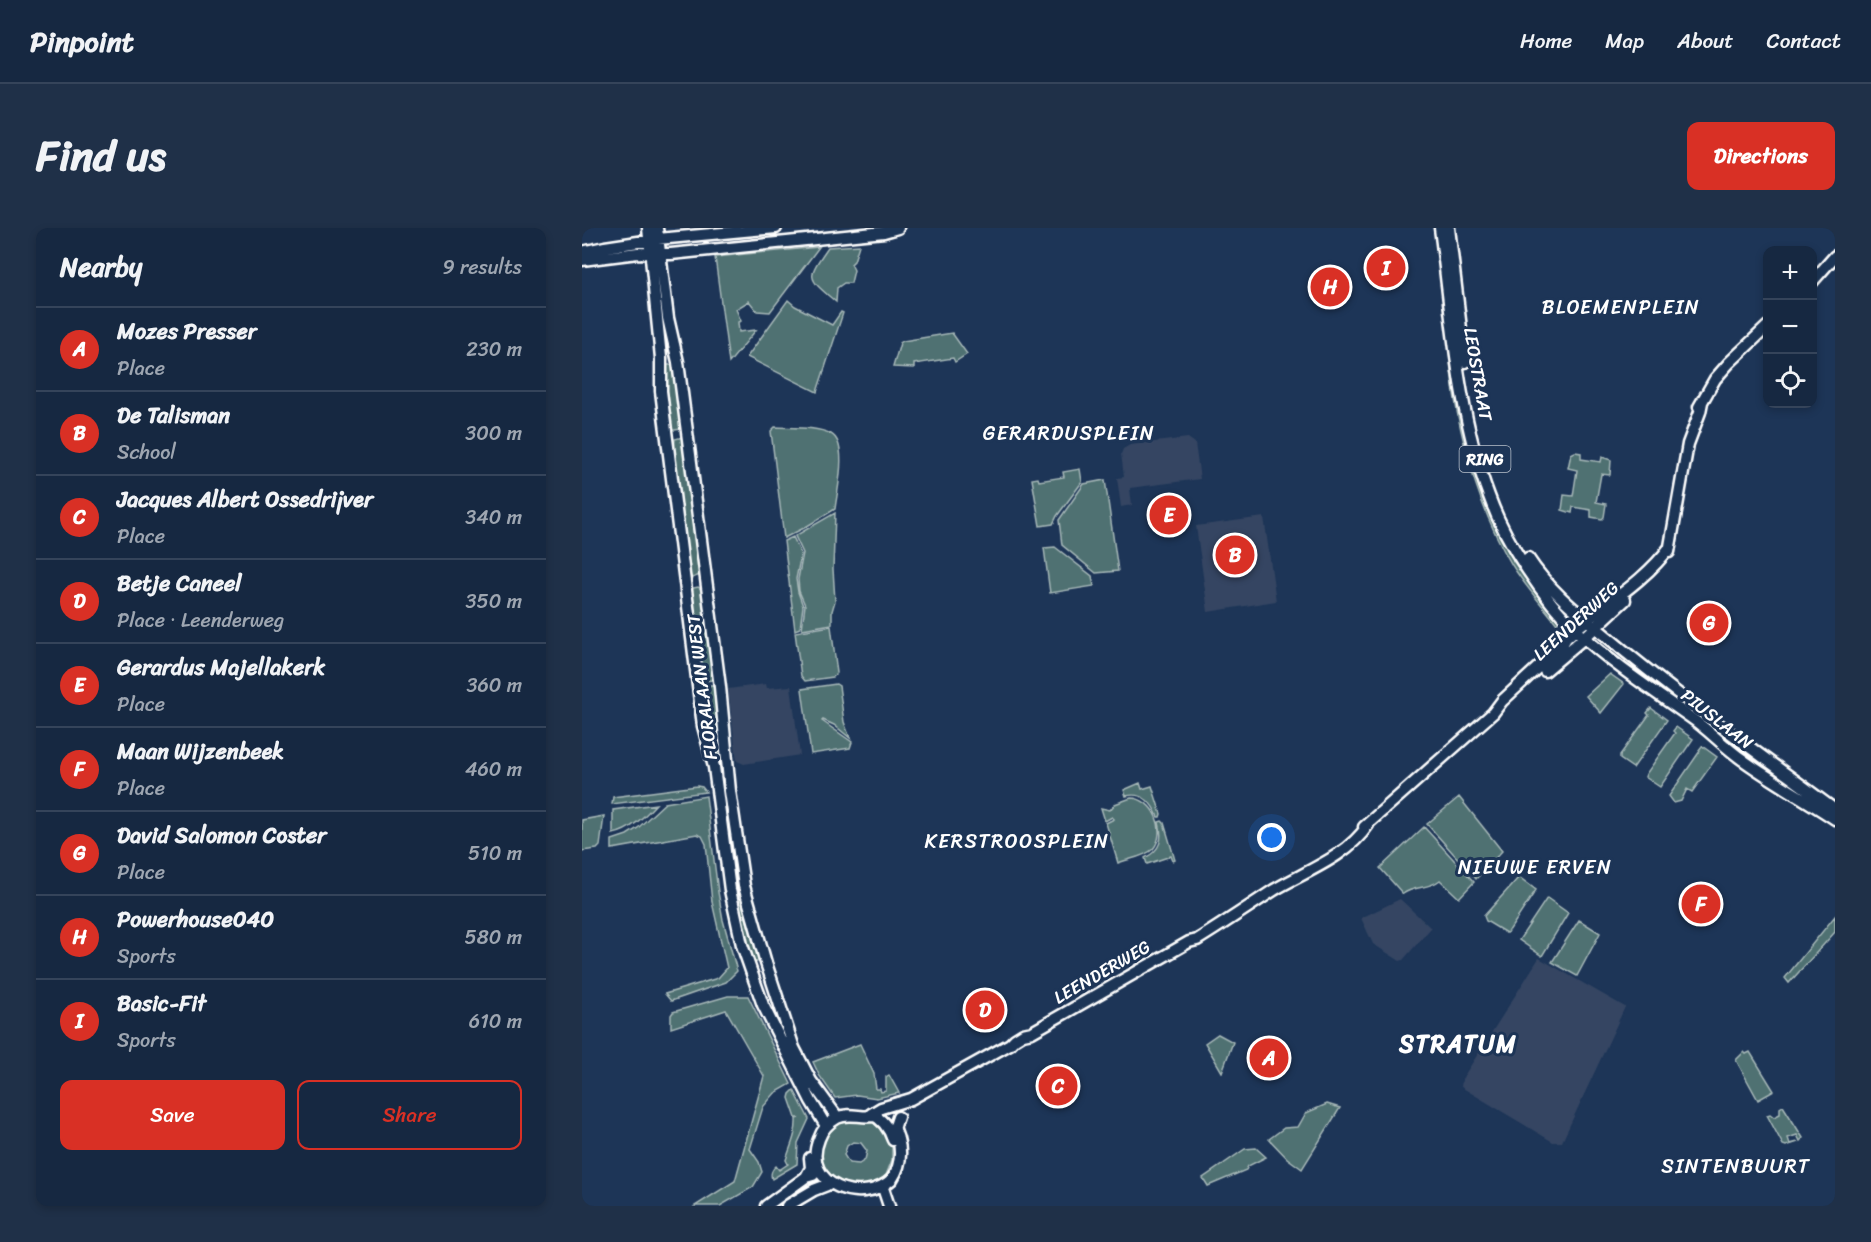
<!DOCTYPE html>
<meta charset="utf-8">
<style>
body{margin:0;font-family:Sriracha,sans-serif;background:#1f3048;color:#f1f3f6}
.controls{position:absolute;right:18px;top:18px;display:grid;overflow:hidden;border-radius:12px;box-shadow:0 3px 9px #0003}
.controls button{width:54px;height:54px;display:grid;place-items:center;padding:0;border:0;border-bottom:2px solid #35445a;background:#162841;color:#f1f3f6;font:30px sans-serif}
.you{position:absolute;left:690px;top:610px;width:21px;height:21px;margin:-15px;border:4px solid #fff;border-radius:50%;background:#1a73e8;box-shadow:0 0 0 9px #1a73e833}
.badge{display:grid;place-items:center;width:39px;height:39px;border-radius:50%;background:#d93025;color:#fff;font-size:20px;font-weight:700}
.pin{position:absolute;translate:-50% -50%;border:3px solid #fff;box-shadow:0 2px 6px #0006}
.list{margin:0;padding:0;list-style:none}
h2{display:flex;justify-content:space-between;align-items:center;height:78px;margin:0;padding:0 24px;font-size:26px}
h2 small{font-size:20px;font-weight:400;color:#9ea6b1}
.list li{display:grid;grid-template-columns:39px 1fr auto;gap:18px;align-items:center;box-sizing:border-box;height:84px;padding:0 24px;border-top:2px solid #35445a}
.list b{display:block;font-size:22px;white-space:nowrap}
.list p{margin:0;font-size:20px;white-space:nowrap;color:#9ea6b1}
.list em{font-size:20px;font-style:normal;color:#9ea6b1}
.actions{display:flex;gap:12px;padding:18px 24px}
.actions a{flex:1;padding:14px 0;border:2px solid #d93025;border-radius:12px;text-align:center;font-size:21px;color:#d93025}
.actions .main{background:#d93025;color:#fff}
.icon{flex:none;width:33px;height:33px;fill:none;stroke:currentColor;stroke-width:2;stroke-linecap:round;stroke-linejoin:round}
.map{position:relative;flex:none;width:1253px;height:978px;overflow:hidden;border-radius:12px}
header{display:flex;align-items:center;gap:36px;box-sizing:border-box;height:84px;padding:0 30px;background:#162841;border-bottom:2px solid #35445a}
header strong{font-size:28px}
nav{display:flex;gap:33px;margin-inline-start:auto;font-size:21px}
.intro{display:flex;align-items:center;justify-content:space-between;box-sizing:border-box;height:144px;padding:0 36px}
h1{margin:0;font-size:42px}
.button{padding:15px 27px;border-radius:12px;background:#d93025;color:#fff;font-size:21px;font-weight:700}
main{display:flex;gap:36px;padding:0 36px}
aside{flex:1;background:#162841;border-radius:12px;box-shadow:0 3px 9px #0003}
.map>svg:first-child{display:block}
.built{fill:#344562}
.green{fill:#4f7172;stroke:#a7b8b8;stroke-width:1.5;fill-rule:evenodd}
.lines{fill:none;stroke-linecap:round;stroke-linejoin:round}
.major-casing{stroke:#fff;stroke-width:15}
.major{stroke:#1d3557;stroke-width:10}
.labels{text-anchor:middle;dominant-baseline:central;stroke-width:6;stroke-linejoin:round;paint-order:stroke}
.shield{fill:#1d3557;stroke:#bbc2cd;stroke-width:1.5}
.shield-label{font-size:16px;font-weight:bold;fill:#fff}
.street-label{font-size:18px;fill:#fff;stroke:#1d3557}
.neighbourhood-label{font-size:20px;letter-spacing:1.5px;fill:#fff;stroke:#1d3557}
.district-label{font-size:24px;font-weight:bold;letter-spacing:1.5px;fill:#fff;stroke:#1d3557}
</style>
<header>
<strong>Pinpoint</strong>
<nav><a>Home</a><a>Map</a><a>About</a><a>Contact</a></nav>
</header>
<div class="intro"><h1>Find us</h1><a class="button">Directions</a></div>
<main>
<aside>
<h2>Nearby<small>9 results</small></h2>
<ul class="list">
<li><span class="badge">A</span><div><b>Mozes Presser</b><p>Place</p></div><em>230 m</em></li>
<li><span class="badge">B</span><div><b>De Talisman</b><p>School</p></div><em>300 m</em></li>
<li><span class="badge">C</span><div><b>Jacques Albert Ossedrijver</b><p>Place</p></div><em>340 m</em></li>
<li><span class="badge">D</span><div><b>Betje Caneel</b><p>Place · Leenderweg</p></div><em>350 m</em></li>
<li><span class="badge">E</span><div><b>Gerardus Majellakerk</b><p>Place</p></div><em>360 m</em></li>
<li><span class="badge">F</span><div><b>Maan Wijzenbeek</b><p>Place</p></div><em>460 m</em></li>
<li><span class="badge">G</span><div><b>David Salomon Coster</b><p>Place</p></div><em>510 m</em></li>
<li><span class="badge">H</span><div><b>Powerhouse040</b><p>Sports</p></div><em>580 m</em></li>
<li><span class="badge">I</span><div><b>Basic-Fit</b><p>Sports</p></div><em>610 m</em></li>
</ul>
<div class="actions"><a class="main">Save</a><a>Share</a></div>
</aside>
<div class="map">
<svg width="1253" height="978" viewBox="0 0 1253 978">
<rect width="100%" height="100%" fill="#1d3557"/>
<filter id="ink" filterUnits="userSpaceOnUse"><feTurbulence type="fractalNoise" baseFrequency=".0167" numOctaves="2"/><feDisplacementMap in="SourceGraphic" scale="12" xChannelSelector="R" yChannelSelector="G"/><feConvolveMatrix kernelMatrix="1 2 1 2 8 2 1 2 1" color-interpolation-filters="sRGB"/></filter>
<g filter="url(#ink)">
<path class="built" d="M606 210 613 215 618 251 548 260 550 277 539 279 535 250 542 249 539 226 541 221 548 217Z
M682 289 694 373 626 384 614 298Z
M184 456 185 460 209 458 218 527 162 536 155 533 146 461Z
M818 671 849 700 821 732 818 733 791 716 779 690Z
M957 730 1043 779 980 914H971L879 859 880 851Z"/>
<path class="green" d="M277 17 272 33 269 36 272 42 269 55H262L255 60 254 74C225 49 224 51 246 19Z
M237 19 188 84 175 83 167 73 154 81 159 93 156 94 157 104 174 102 147 135 133 29Z
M206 72 213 78 250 97 259 84 261 85 235 164 165 129Z
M866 90 874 153 930 324 931 333 977 394 975 396C960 377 943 358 930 337 889 269 866 169 866 90Z
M370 105 385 126 373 134 371 130 332 136V140L311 139 318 115 321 113Z
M84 137H90C97 159 96 178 99 201L86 203Z
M193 199C210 200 234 198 249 206 267 216 255 263 253 281L222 300 202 310 189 203Z
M101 209 118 342V347L110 350 107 345 92 224 93 211Z
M993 224 999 225V231L1019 234 1020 229 1029 232 1028 247 1019 246 1014 274 1024 276 1022 289 1020 291 1009 289V282L991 279 990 285 980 282 982 267 991 268 995 242 986 240 989 226Z
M498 241 500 254 475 288 471 296 458 298 450 251 456 250 457 253 482 249 481 244Z
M523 252 536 343 514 345 480 317 477 292 502 256Z
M253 285 251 341 253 373 250 383V396L220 401 223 377 217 363 216 351 221 325 213 308Z
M211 309 219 326 214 351 216 364 221 378 218 400 213 402 202 313Z
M473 319 510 348 512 358 468 365 462 320Z
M116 359 119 361 131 452 120 453 107 361Z
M249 398 255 445 251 449 223 453 219 448 213 404Z
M1028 446 1042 456 1019 485 1004 468Z
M254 456 257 458 262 494 268 510 252 497 241 492 240 493 270 514 268 520 229 526 220 461Z
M121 457H132L142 532 134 533 128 510Z
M1069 480 1085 492 1051 540 1038 531V527L1067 487 1065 485Z
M1094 499 1111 511 1078 559 1063 549 1064 546 1093 505 1091 503Z
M1120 518 1135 529 1110 564 1105 561 1099 573 1092 575 1087 568 1118 523 1117 522Z
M558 555 560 561 570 558 579 586 578 589H576C570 574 561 564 544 568L542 562Z
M115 558 120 559 124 564 30 576 31 569Z
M145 559 157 654 165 693 177 733 170 736 156 690 137 560Z
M124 568 136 664 141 692 155 743 144 754 89 773 83 766 136 750 145 740 130 674 124 616 120 608 115 606 30 621V612L45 607 56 600 83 575Z
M877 569 920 623 894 651 845 596Z
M549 570C571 570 586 603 571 621 563 629 546 631 536 635L524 595 532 591 530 589 523 593 519 580 528 582 533 576Z
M74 576C63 588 48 603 31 606V582Z
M22 588 18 618 15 621 0 623V592Z
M580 593 582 595 593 632 591 633 589 628 565 636 563 630C579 622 581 611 577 594Z
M842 599 892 654 877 670 858 652C846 662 832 657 821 666L798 640Z
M937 649 954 662 927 703 924 705 904 693 902 688Z
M965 670 986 685 960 728 937 712Z
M1253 688V704L1207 755 1203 750Z
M997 692 1018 705 995 748 970 734Z
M146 768H166L209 856 193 865 181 879 168 921 177 934 180 944 171 959 138 978H113L153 953 182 848 144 782 89 800V787L91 784Z
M636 806 651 814 640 844 623 815Z
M278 816 292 846 294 861H298L299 864 304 863V849L307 847 317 865 295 870 275 867 253 870 237 847 231 834Z
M1162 824 1164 826 1168 824 1192 863 1176 872 1154 832Z
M212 862 227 891 216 915 215 936 190 951C188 946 190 941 194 938L197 942 206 936 204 932C208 919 215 906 214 891L217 890H214L207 870 208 866Z
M745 876 758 880 720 941 705 930 687 911 702 900 716 899 724 885Z
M1201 878 1221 910 1218 913 1215 907 1206 910 1208 916 1216 914 1204 918 1201 917 1185 887 1188 886 1192 889 1198 886V880Z
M261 891 293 892 300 897 310 917V932L304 947 299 953 281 962 250 952 235 931 243 903ZM271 914 279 915 285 923 283 932 277 936 267 935 262 927 265 918Z
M674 920 684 929 666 938 664 942 626 958 621 950 663 921Z"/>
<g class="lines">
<g class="major-casing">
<path id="major" d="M66 0 79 130V163L121 498 132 539 148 662 160 717 181 777 229 873 244 898
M75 0 86 90 96 134 138 459 148 563 162 658 184 735 212 820 229 853 253 886
M858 0C870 89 875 183 907 268 923 313 961 371 996 404 1030 436 1070 462 1108 489 1127 502 1142 519 1161 532 1190 553 1223 571 1253 591
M867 0 883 134
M0 24 23 19 76 11 194 0
M0 32 56 25 89 26 302 4 316 0
M1230 54 1253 28
M1117 179 1133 151 1147 135 1186 98
M1087 324 1106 216 1118 184 1120 174
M946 330C966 361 995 384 1023 407 1097 469 1176 525 1253 582
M963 443 1002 410 1043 372
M782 599 911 485 920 473 980 417 984 410 993 402C1025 375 1063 353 1088 319
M289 886 299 880 329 871 428 816 433 811 441 806 450 804 607 714 615 712C641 696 666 679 692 662 724 643 765 629 786 597
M289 886C301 891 307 900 311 912
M295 887C282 892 268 883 255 890 246 895 240 902 237 911 218 958 282 978 310 951 318 939 320 925 316 911 315 907 312 902 313 898 314 895 315 892 316 889
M224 949 229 940 228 930
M301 960 307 978
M184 978 224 949 231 947
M205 978 232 962 245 957"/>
</g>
<use href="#major" class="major"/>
</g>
</g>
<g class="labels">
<rect class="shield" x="877.5" y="218" width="51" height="26" rx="4.5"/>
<g class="shield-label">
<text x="903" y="231">RING</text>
</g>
<g class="street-label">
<text transform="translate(896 146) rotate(80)">LEOSTRAAT</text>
<text transform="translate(994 393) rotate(-42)">LEENDERWEG</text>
<text transform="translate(120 459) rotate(-97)">FLORALAAN WEST</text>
<text transform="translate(1135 491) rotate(38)">PIUSLAAN</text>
<text transform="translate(520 744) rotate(-30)">LEENDERWEG</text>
</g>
<g class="neighbourhood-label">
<text x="1039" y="79">BLOEMENPLEIN</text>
<text x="487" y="205">GERARDUSPLEIN</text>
<text x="435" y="613">KERSTROOSPLEIN</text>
<text x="953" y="639">NIEUWE ERVEN</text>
<text x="1154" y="938">SINTENBUURT</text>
</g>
<g class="district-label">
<text x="876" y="816">STRATUM</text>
</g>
</g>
</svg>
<div class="controls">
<button>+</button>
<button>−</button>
<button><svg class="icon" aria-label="locate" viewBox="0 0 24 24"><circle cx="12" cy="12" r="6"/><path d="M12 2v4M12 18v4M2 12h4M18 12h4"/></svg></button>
</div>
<div class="you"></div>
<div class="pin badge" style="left:687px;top:830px">A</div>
<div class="pin badge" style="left:653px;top:327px">B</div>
<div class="pin badge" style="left:476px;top:858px">C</div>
<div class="pin badge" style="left:403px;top:782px">D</div>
<div class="pin badge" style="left:587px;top:287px">E</div>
<div class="pin badge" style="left:1119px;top:676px">F</div>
<div class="pin badge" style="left:1127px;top:395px">G</div>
<div class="pin badge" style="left:748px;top:59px">H</div>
<div class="pin badge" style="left:804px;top:40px">I</div>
</div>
</main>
